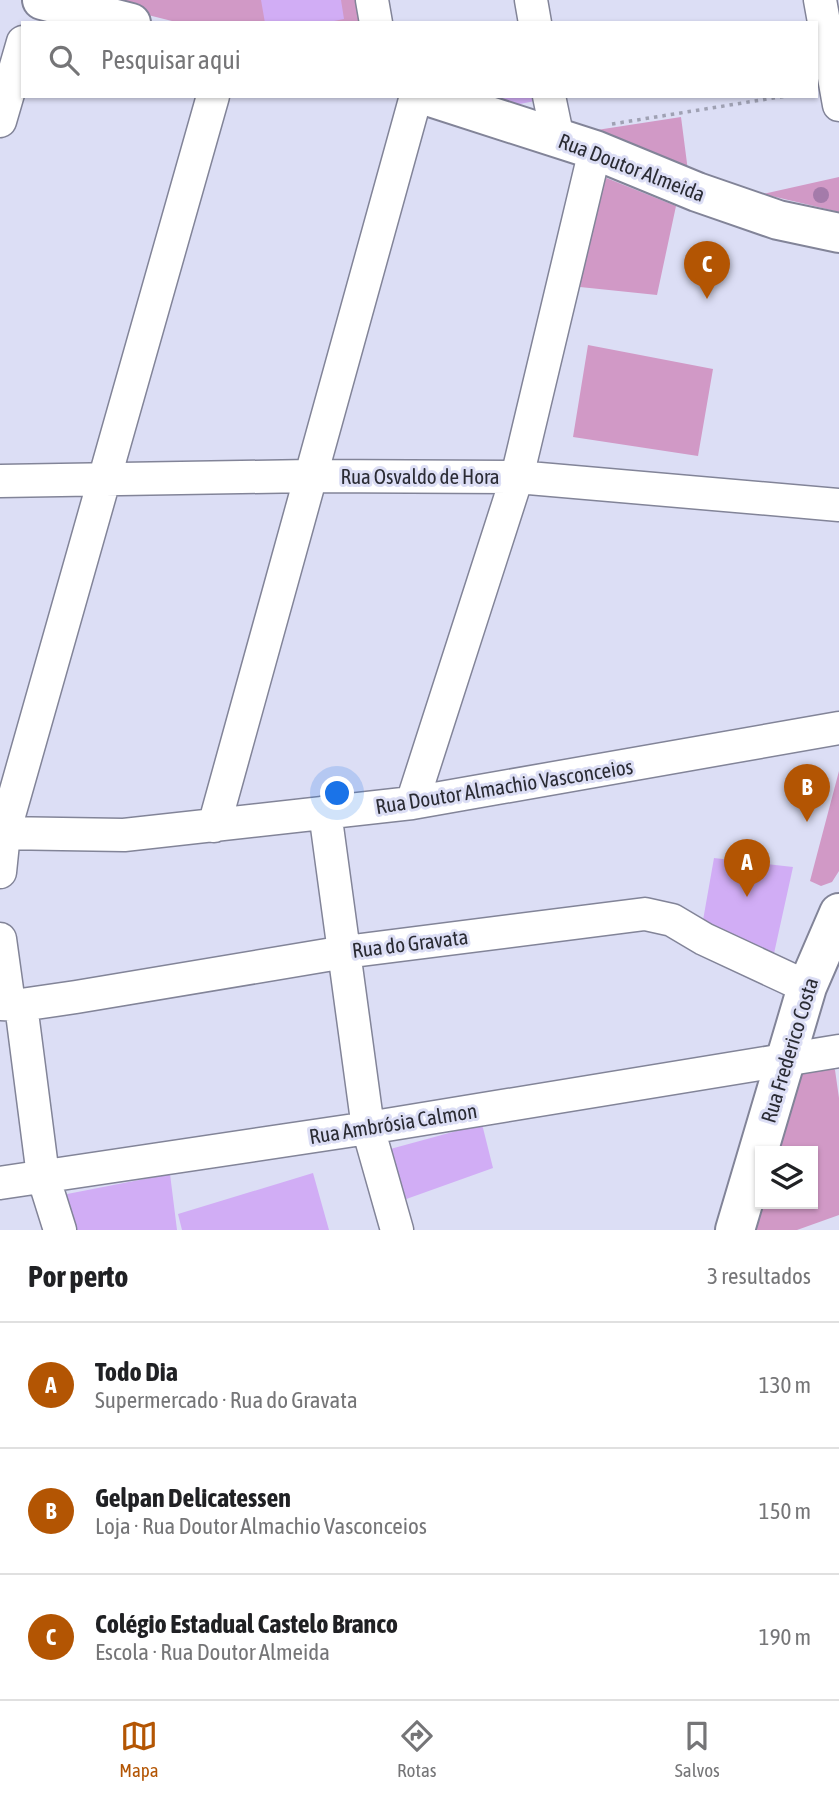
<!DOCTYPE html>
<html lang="pt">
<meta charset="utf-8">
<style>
body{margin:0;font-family:"Asap Condensed",sans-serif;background:#f2f2f2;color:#202124}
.controls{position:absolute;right:21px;bottom:21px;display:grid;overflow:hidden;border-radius:0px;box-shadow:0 2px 5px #0004}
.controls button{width:63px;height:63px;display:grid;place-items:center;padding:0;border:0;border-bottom:2px solid #e0e0e0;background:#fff;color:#202124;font:35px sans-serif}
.you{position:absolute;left:338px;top:794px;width:24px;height:24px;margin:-18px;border:5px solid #fff;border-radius:50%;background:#1a73e8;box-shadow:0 0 0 10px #1a73e833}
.badge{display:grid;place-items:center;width:46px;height:46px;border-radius:50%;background:#b35503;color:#fff;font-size:23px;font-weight:700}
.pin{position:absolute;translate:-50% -58px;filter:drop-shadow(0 2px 4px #0008)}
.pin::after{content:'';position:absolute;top:37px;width:24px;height:21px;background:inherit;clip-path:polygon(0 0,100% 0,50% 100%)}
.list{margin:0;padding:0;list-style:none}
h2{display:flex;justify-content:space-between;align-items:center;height:91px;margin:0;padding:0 28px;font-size:30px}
h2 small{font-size:23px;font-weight:400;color:#757577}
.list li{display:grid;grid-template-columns:46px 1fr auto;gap:21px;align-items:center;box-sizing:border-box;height:126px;padding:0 28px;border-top:2px solid #e0e0e0}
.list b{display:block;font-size:26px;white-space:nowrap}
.list p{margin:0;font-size:23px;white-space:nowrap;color:#757577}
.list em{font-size:23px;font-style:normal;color:#757577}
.icon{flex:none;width:38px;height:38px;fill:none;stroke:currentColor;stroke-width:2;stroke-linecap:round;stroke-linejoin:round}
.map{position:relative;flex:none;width:839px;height:1230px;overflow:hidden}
.search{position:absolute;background:#fff;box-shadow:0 2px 5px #0004;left:21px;right:21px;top:21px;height:77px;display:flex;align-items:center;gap:18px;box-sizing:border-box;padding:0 24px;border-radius:0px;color:#757577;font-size:26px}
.sheet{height:469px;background:#fff}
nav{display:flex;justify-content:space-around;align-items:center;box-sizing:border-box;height:98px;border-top:2px solid #e0e0e0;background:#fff;font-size:19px;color:#757577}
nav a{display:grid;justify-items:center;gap:4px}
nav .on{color:#b35503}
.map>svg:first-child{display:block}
.green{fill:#d199c6}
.building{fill:#d1adf5}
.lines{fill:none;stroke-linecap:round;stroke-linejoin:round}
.minor-casing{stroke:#828498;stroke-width:35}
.major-casing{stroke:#828498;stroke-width:42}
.path{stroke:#9fa1b3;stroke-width:3.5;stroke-dasharray:3.5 5;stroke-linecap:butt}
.minor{stroke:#fff;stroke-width:32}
.major{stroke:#fff;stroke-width:38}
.tree{fill:#a47baa}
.labels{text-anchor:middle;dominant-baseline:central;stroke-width:6;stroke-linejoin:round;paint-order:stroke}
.street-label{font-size:21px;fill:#2a2b33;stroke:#dcdef5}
</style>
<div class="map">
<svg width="839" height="1230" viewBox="0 0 839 1230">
<rect width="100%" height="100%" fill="#dcdef5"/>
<path class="green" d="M88 0H365L369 23H180Z
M681 117 688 171 571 134Z
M599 175 676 206 657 295 580 287Z
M839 177V212L763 194Z
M588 345 713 369 698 456 573 437Z
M839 771V871L832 882 821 886 810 881Z
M827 1062 835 1070 839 1098V1215L797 1230H755L761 1204H813V1151H774L790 1080Z"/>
<path class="building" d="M261 0H341L344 19 324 23H265Z
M468 96H535V101L499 108Z
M714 858 793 867 773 958 702 926Z
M482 1124 493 1168 398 1202 383 1151Z
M313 1173 329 1230H182L178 1214Z
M170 1174 177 1230H71L62 1195Z"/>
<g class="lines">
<g class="minor-casing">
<path id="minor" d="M372 0 376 23
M531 0 535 23
M820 0 839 105
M549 96 558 139
M0 121 23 42
M0 481 310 476 517 477 839 505
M412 803 517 477 595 150
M325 812 368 1128 397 1230
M214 826 416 96
M0 833 124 835 412 803 839 728
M0 872 4 833 213 96
M0 939 9 1004
M0 1004 21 1005 76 997 345 952 645 914 672 920 704 939 807 987
M21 1005 43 1176 60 1230
M0 1183 368 1128 839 1051"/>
</g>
<g class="major-casing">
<path id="major" d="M42 0 131 23
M427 96 595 150 697 192 778 220 839 233
M735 1230 807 987 839 913"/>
</g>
<path class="path" d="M612 124 786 96"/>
<use href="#minor" class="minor"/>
<use href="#major" class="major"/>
</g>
<circle class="tree" cx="821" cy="195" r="8"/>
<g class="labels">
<g class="street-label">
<text transform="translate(632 167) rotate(21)">Rua Doutor Almeida</text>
<text x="420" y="476">Rua Osvaldo de Hora</text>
<text transform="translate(504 786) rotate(-9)">Rua Doutor Almachio Vasconceios</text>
<text transform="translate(410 943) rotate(-7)">Rua do Gravata</text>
<text transform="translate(789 1050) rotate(-73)">Rua Frederico Costa</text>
<text transform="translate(393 1123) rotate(-9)">Rua Ambrósia Calmon</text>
</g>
</g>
</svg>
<div class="controls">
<button><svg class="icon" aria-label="layers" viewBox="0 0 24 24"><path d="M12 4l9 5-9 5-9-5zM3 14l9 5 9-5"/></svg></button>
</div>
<div class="you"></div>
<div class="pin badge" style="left:747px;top:897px">A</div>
<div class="pin badge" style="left:807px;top:822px">B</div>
<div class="pin badge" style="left:707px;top:299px">C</div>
<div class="search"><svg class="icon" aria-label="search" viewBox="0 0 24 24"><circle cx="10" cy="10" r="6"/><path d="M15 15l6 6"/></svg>Pesquisar aqui</div>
</div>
<section class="sheet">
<h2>Por perto<small>3 resultados</small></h2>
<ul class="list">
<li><span class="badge">A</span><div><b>Todo Dia</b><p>Supermercado · Rua do Gravata</p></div><em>130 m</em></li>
<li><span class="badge">B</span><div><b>Gelpan Delicatessen</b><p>Loja · Rua Doutor Almachio Vasconceios</p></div><em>150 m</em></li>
<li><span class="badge">C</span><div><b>Colégio Estadual Castelo Branco</b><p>Escola · Rua Doutor Almeida</p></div><em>190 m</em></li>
</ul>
</section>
<nav>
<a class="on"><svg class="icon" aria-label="map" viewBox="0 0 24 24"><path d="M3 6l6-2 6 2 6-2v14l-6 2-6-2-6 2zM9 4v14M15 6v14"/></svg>Mapa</a>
<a><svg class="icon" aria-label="directions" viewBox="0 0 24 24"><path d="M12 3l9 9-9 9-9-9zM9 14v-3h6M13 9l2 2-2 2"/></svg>Rotas</a>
<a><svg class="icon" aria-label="saved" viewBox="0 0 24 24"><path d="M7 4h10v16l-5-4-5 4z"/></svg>Salvos</a>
</nav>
